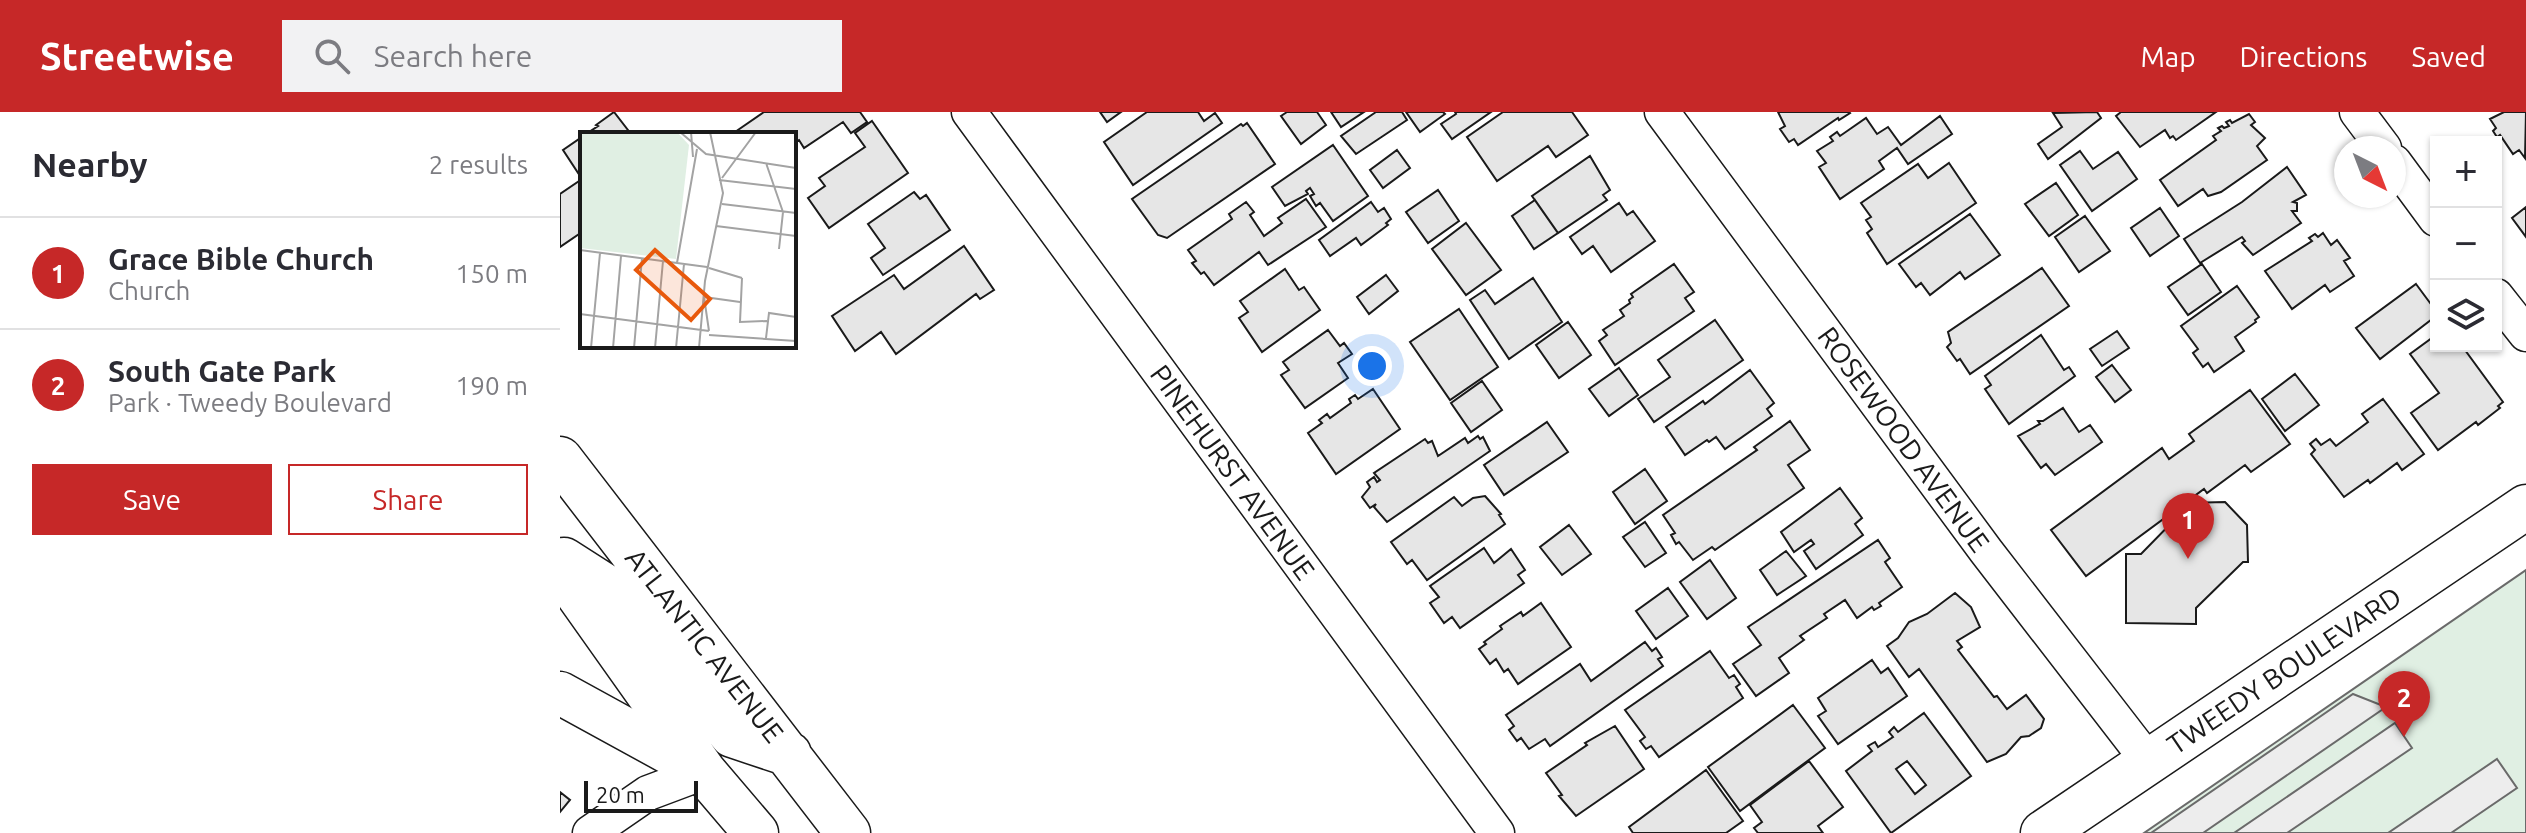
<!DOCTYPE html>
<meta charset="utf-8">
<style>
body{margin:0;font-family:Ubuntu,sans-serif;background:#f2f2f3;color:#2b2b33}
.controls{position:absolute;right:24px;top:24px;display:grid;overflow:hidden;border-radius:0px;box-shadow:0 2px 6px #0004}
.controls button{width:72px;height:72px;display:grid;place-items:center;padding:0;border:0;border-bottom:2px solid #e1e1e2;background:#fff;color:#2b2b33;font:40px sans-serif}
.compass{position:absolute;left:1774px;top:24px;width:72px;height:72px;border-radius:50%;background:#fff;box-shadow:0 2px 6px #0004;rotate:138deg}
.scale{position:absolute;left:24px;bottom:20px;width:114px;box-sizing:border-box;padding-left:8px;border:4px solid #1a1a1a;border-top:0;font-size:22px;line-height:28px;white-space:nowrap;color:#1a1a1a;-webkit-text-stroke:6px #fff;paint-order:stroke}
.you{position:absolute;left:812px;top:254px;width:28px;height:28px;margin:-20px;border:6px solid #fff;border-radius:50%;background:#1a73e8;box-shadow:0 0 0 12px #1a73e833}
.badge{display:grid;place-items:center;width:52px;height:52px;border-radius:50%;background:#c62828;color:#fff;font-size:26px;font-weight:700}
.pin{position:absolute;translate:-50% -66px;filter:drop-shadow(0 2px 4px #0008)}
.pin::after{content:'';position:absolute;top:42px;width:28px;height:24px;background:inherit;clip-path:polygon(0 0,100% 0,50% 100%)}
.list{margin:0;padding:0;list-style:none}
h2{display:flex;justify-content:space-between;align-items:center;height:104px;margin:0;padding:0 32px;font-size:34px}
h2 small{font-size:26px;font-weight:400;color:#7c7c81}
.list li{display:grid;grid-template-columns:52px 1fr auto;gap:24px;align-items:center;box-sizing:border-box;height:112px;padding:0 32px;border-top:2px solid #e1e1e2}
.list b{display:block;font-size:30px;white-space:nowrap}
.list p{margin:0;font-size:26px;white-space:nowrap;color:#7c7c81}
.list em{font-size:26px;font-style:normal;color:#7c7c81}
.actions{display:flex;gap:16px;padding:24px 32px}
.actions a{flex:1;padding:18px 0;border:2px solid #c62828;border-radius:0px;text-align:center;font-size:28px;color:#c62828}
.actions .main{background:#c62828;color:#fff}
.icon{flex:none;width:44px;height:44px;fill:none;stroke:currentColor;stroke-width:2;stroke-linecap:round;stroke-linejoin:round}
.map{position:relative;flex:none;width:1966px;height:721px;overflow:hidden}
header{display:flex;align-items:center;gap:48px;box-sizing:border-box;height:112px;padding:0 40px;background:#c62828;color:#fff}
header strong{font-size:38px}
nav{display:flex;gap:44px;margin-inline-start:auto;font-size:28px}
.search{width:560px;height:72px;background:#f2f2f3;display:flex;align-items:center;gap:20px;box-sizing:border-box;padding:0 28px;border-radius:0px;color:#7c7c81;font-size:30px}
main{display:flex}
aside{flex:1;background:#fff}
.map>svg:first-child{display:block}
.green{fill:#e0efe3;stroke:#6a6a6a;stroke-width:2}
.parking{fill:#ededed;stroke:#6a6a6a;stroke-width:2}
.building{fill:#e6e6e6;stroke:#1a1a1a;stroke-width:2;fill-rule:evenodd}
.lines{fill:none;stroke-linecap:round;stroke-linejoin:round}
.minor-casing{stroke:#1a1a1a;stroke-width:37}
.tertiary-casing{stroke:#1a1a1a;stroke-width:45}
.secondary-casing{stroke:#1a1a1a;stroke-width:47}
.primary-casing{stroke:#1a1a1a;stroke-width:47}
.minor{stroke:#fff;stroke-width:34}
.tertiary{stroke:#fff;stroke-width:42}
.secondary{stroke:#fff;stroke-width:44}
.primary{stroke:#fff;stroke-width:44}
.labels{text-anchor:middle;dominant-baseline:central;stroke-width:6;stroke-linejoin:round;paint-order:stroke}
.street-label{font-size:28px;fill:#1a1a1a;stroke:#fff}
.inset-road{fill:none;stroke:#a3a3a3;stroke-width:2}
.view{fill:#e8590c;fill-opacity:0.15;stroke:#e8590c;stroke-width:4}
.inset-edge{fill:none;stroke:#1a1a1a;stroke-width:4}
</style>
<header>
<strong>Streetwise</strong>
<div class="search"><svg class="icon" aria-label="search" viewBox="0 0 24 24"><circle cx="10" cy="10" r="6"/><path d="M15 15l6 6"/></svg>Search here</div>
<nav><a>Map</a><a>Directions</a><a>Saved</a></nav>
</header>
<main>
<aside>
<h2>Nearby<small>2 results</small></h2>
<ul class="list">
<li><span class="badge">1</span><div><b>Grace Bible Church</b><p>Church</p></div><em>150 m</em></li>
<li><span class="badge">2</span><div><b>South Gate Park</b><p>Park · Tweedy Boulevard</p></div><em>190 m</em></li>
</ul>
<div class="actions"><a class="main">Save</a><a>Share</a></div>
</aside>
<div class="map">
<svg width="1966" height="721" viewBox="0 0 1966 721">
<rect width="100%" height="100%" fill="#fff"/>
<path class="green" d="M1966 458V721H1584Z"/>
<path class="parking" d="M1793 582 1826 595 1643 721H1591Z
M1835 611 1852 636 1727 721H1674Z
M1937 647 1957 676 1891 721H1828Z"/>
<path class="building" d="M54 0 71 22H26L38 14 36 13Z
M204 0H300L307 10 291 21 283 10 244 36 239 28 234 31V22H176L175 20Z
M540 0H561L547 10Z
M587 0H638L644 9 655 1 662 11 573 73 544 30Z
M727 0H757L766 13 741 32 721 4Z
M771 0H804L781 15Z
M816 0H842L847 8 796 42 781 24Z
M846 0H883L885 2 860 20Z
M895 0H931L892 27 881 12 896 2Z
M943 0H1012L1028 23 996 45 988 34 937 69 907 25Z
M1218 0H1289L1290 1 1279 8 1278 6 1238 33 1234 27 1229 30 1220 17 1225 14Z
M1537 0 1541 6 1488 47 1478 32 1502 15 1493 1Z
M1561 0H1656L1616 28 1613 24 1610 26 1605 18 1580 35 1556 4Z
M1944 0H1966L1965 46 1959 38 1953 42 1940 23 1937 25 1933 19 1936 16 1930 7Z
M1689 2 1695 10 1691 13 1705 26 1697 34 1707 48 1661 80 1648 84 1643 77 1618 94 1600 68 1656 28 1653 24 1661 19 1658 16 1662 14 1664 16 1669 14 1666 10 1670 8 1672 11Z
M1380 4 1392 22 1348 52 1337 36 1319 49 1324 57 1280 87 1259 55 1266 51 1257 39 1273 29 1270 25 1277 20 1280 24 1306 6 1317 22 1328 15 1341 33Z
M312 9 348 61 269 116 248 86 265 74 259 66 305 35 295 21Z
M687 11 715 52 607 126 598 123 572 87 681 12 683 14Z
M22 25V120L0 135V82L22 67 3 38Z
M773 33 808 84 773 109 760 91 756 94 750 84 754 82 750 76 746 79 748 82 725 94 712 75Z
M837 38 850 56 823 76 810 58Z
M1520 39 1533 57 1558 40 1577 67 1532 99 1500 53Z
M1030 44 1050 78 1043 83 1047 88 998 121 972 84Z
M1389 51 1416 91 1327 152 1307 121 1312 117 1306 108 1311 105 1301 91 1358 52 1368 66Z
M1727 55 1746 83 1733 90 1737 91V99H1732L1741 111 1693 143 1682 131 1685 129 1682 125 1640 151 1624 127 1682 90Z
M1496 71 1518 103 1489 124 1465 92Z
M878 78 899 109 868 131 846 100Z
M354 80 360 87 366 83 390 118 323 163 311 146 325 136 308 112Z
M746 87 766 115 708 153 699 140 654 173 644 160 641 162 632 151 636 149 628 138 672 107 669 102 686 90 694 100 690 103 704 124 722 111 718 106Z
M975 88 998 121 974 137 952 104Z
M811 90 818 100 824 96 831 107 826 111 828 113 801 133 796 126 770 144 759 128Z
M1059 91 1067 103 1073 99 1095 129 1051 160 1033 134 1022 142 1010 125Z
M1966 95V125L1952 106Z
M1600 96 1619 124 1590 144 1571 116Z
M1410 102 1440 143 1405 167 1400 160 1370 183 1361 171 1356 175 1339 152Z
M1525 104 1550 139 1519 160 1495 125Z
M906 111 941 158 906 183 872 137Z
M1763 121 1771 133 1777 128 1790 146 1784 149 1794 164 1770 180 1765 173 1732 197 1705 159 1752 129 1749 126 1755 122 1758 125Z
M404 134 434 178 420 187 416 182 336 242 321 220 295 239 272 204 334 163 344 177Z
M1114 152 1134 180 1125 186 1134 199 1055 253 1039 229 1047 223 1043 218 1064 204 1060 198 1070 191 1069 188 1073 185 1071 182Z
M1642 152 1661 180 1628 203 1608 175Z
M1482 156 1509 194 1410 262 1400 247 1397 249 1387 235 1391 231 1388 220Z
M725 157 739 178 744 175 760 198 702 240 679 206 688 200 680 189Z
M826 163 838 179 809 202 797 185Z
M973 166 1002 210 949 247 910 188 925 178 935 192Z
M1856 172 1876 199V204L1820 247 1796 216Z
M1677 174 1699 205 1695 208 1696 210 1675 225 1684 239 1654 260 1648 251 1643 255 1633 241 1638 237 1621 214Z
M899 197 938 255 890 288 850 230Z
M1155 208 1183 248 1094 310 1078 287 1110 265 1098 248Z
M1008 210 1031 243 999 266 976 233Z
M768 218 780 234 784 231 792 242 778 251 788 266 745 296 721 263 729 258 723 250Z
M1557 219 1569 236 1542 254 1530 237Z
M1481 223 1504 258 1509 255 1515 264 1449 312 1425 277 1431 273 1425 264Z
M1876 223V234H1902L1943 290 1938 294 1940 296 1918 313 1916 310 1878 338 1851 301 1879 281 1850 242Z
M1552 253 1571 278 1555 290 1536 265Z
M1059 256 1078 283 1049 304 1029 277Z
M1190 258 1214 291 1207 297 1212 304 1165 337 1156 325 1149 330 1147 328 1125 343 1106 315 1143 289 1145 292Z
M1735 262 1759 293 1725 319 1702 287Z
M922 269 942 298 911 320 891 291Z
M813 277 840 317 776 362 748 321 762 311 759 308 767 302 770 306 791 291 789 287 795 283 798 287Z
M1690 278 1730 332 1691 360 1685 353 1647 381 1644 377 1526 464 1491 418 1602 336 1609 347 1634 329 1629 322Z
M1823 287 1864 342 1842 358 1837 351 1810 371 1808 368 1784 385 1751 342 1755 338 1750 332 1756 327 1761 333 1770 327 1776 334 1808 310 1802 302Z
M1503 296 1519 320 1530 313 1542 330 1495 363 1486 352 1481 356 1458 324 1480 312 1478 309H1483Z
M1230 309 1250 338 1228 353 1244 376 1155 438 1152 435 1133 448 1119 430 1116 432 1111 423 1115 421 1103 403 1197 338 1194 335Z
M987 310 1008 340 944 383 924 353Z
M918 324 920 327 923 325 930 339 827 410 814 395 816 392 810 396 802 385 810 375 807 370 814 365 817 370 820 368 814 361 865 327 868 331 872 329 878 344 905 326 908 331Z
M1085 357 1107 389 1075 412 1053 380Z
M1280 376 1302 406 1295 412 1303 423 1256 457 1244 439 1254 432 1251 428 1234 440 1221 420Z
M925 384 941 402 939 403 945 412 867 468 852 448 847 452 831 430 894 385 902 394 913 386Z
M1665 390 1687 413 1688 450H1683L1636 496V512L1566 511V442H1581L1627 395 1626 391Z
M1085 410 1106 441 1085 455 1063 425Z
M1009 413 1031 442 1002 463 980 435Z
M1318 428 1330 446 1325 450 1342 475 1319 491 1321 494 1314 498 1312 495 1297 506 1285 488 1264 502 1267 506 1240 524 1244 528 1219 546 1229 561 1196 584 1173 552 1201 533 1188 515Z
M924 436 934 451 951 437 965 458 958 463 964 471 900 516 892 505 884 511 870 491 879 485 870 474Z
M1226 439 1246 464 1217 483 1200 458Z
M1150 448 1176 486 1147 507 1120 470Z
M1108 476 1128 504 1096 527 1076 499Z
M1395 481 1411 495 1420 515 1397 529 1402 535 1398 538 1434 585 1437 584 1447 597 1466 583 1484 607 1481 616 1469 624 1461 625 1446 642 1427 650 1359 557 1349 565 1327 534 1338 526 1349 510 1367 502Z
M981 491 1011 535 958 572 948 557 944 560 936 547 930 552 919 537 926 532 924 530 942 517 940 514 961 500 963 504Z
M1085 530 1092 539 1096 536 1102 545 1098 547 1103 554 990 634 985 627 969 637 961 626 957 629 949 618 954 614 946 603 1020 552 1031 569Z
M1150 539 1169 566 1174 563 1180 572 1176 575 1183 586 1099 645 1091 634 1086 637 1080 629 1085 625 1065 598Z
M1312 548 1321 561 1328 556 1347 584 1278 632 1258 604 1266 599 1258 586Z
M1233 593 1265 636 1180 699 1148 655Z
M1364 601 1411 664 1331 721 1286 659 1312 639 1308 634 1315 630 1318 635 1333 625 1329 620 1334 615 1338 620ZM1347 649 1366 673 1355 682 1336 657Z
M1055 614 1084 657 1016 704 999 684 1002 683 986 661 1027 633 1025 631Z
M1249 649 1283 695 1258 714 1263 721H1198L1194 716 1202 710 1190 693Z
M1146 658 1183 709 1166 721H1073L1069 715Z
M0 680 10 688 0 700Z"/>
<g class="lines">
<g class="minor-casing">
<path id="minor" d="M409 0 937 721
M1102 0 1426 439 1589 650
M1797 0 1824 36
M1834 50 1876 107
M1936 184 1966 222
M30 721 88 681 144 660"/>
</g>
<g class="tertiary-casing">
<path id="tertiary" d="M0 581 144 660"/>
</g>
<g class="secondary-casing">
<path id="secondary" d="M1483 721 1966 395"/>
</g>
<g class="primary-casing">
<path id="primary" d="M0 347 288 721
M4 448 65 487 172 623 229 642
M0 457 144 660 196 721"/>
</g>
<use href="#minor" class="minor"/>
<use href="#tertiary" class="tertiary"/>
<use href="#secondary" class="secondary"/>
<use href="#primary" class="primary"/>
</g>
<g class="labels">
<g class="street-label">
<text transform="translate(1344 327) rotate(54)">ROSEWOOD AVENUE</text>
<text transform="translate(673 360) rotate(54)">PINEHURST AVENUE</text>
<text transform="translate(145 533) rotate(52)">ATLANTIC AVENUE</text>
<text transform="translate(1724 558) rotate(-34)">TWEEDY BOULEVARD</text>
</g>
</g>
<g transform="translate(20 20)">
<rect width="216" height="216" fill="#fff"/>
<path d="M2 0H97L109 13 96 127 0 116Z" fill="#e0efe3"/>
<path class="inset-road" d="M100 0 126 22 216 36M111 0 113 25M186 31 203 80 199 117M142 46 176 0M139 48 216 57M142 72 216 81M136 94 216 104M0 118 127 135M97 131 117 17M129 136 162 146M162 146 160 190 187 189M0 182 129 199M129 199 124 165 160 170M129 203 216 209M186 206 189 181 216 185M11 216 20 121M33 216 41 124M54 216 62 126M75 216 83 129M96 216 104 132M119 216 125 149 143 61 130 0"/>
<path class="view" d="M75 118 130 167 111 188 56 138Z"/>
<rect width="216" height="216" class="inset-edge"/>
</g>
</svg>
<div class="controls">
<button>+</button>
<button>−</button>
<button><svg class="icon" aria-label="layers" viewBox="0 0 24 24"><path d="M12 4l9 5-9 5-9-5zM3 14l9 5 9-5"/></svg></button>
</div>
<svg class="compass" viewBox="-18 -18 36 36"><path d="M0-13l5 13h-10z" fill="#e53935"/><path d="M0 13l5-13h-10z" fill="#7c7c81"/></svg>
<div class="scale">20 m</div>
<div class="you"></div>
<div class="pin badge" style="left:1628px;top:447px">1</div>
<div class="pin badge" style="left:1844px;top:625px">2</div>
</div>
</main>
